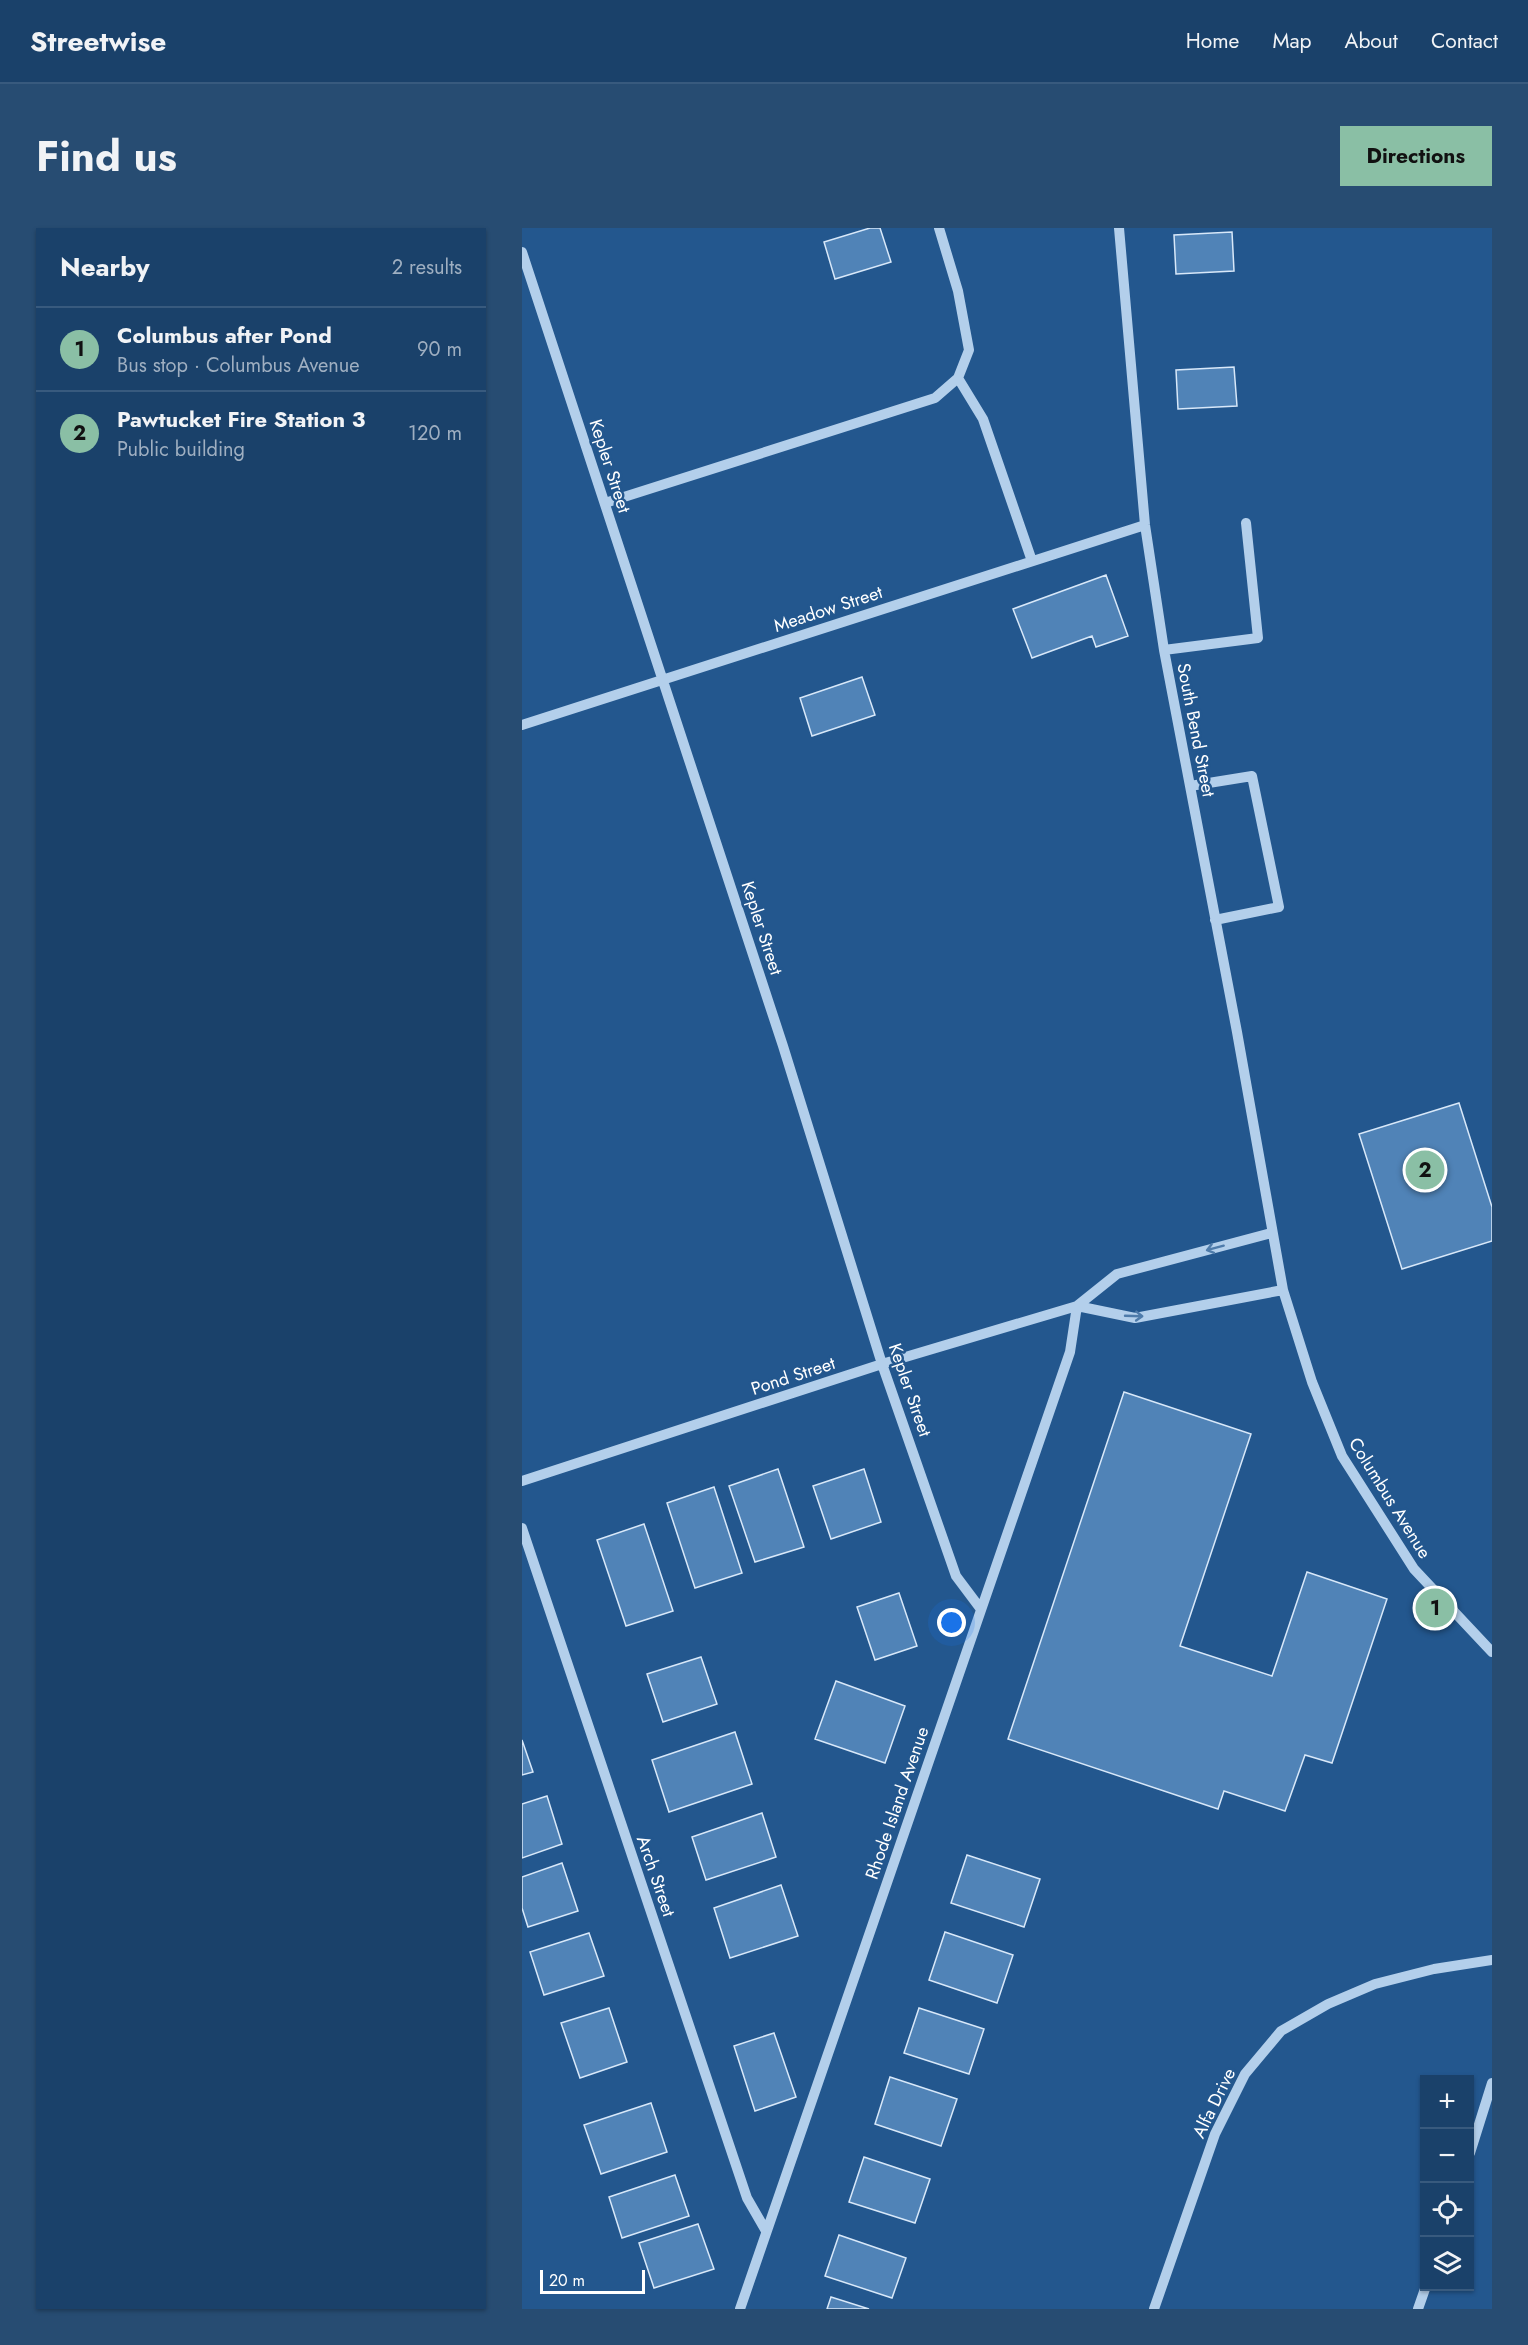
<!DOCTYPE html>
<meta charset="utf-8">
<style>
body{margin:0;font-family:Jost,sans-serif;background:#274c72;color:#f1f3f6}
.controls{position:absolute;right:18px;bottom:18px;display:grid;overflow:hidden;border-radius:0px;box-shadow:0 2px 4px #0004}
.controls button{width:54px;height:54px;display:grid;place-items:center;padding:0;border:0;border-bottom:2px solid #385a7e;background:#1a416a;color:#f1f3f6;font:30px sans-serif}
.scale{position:absolute;left:18px;bottom:15px;width:105px;box-sizing:border-box;padding-left:6px;border:3px solid #fff;border-top:0;font-size:16px;line-height:21px;white-space:nowrap;color:#fff;-webkit-text-stroke:4px #23578e;paint-order:stroke}
.you{position:absolute;left:430px;top:1395px;width:21px;height:21px;margin:-15px;border:4px solid #fff;border-radius:50%;background:#1a73e8;box-shadow:0 0 0 9px #1a73e833}
.badge{display:grid;place-items:center;width:39px;height:39px;border-radius:50%;background:#8abfa5;color:#111;font-size:20px;font-weight:700}
.pin{position:absolute;translate:-50% -50%;border:3px solid #fff;box-shadow:0 2px 6px #0006}
.list{margin:0;padding:0;list-style:none}
h2{display:flex;justify-content:space-between;align-items:center;height:78px;margin:0;padding:0 24px;font-size:26px}
h2 small{font-size:20px;font-weight:400;color:#9fafc1}
.list li{display:grid;grid-template-columns:39px 1fr auto;gap:18px;align-items:center;box-sizing:border-box;height:84px;padding:0 24px;border-top:2px solid #385a7e}
.list b{display:block;font-size:22px;white-space:nowrap}
.list p{margin:0;font-size:20px;white-space:nowrap;color:#9fafc1}
.list em{font-size:20px;font-style:normal;color:#9fafc1}
.icon{flex:none;width:33px;height:33px;fill:none;stroke:currentColor;stroke-width:2;stroke-linecap:round;stroke-linejoin:round}
.map{position:relative;flex:none;width:970px;height:2081px;overflow:hidden;border-radius:0px}
header{display:flex;align-items:center;gap:36px;box-sizing:border-box;height:84px;padding:0 30px;background:#1a416a;border-bottom:2px solid #385a7e}
header strong{font-size:28px}
nav{display:flex;gap:33px;margin-inline-start:auto;font-size:21px}
.intro{display:flex;align-items:center;justify-content:space-between;box-sizing:border-box;height:144px;padding:0 36px}
h1{margin:0;font-size:42px}
.button{padding:15px 27px;border-radius:0px;background:#8abfa5;color:#111;font-size:21px;font-weight:700}
main{display:flex;gap:36px;padding:0 36px}
aside{flex:1;background:#1a416a;border-radius:0px;box-shadow:0 2px 4px #0004}
.map>svg:first-child{display:block}
.building{fill:#5083b7;stroke:#d8e8f9;stroke-width:1.5}
.lines{fill:none;stroke-linecap:round;stroke-linejoin:round}
.minor{stroke:#b3cfeb;stroke-width:10}
.oneway{stroke:#4e7baa}
.labels{text-anchor:middle;dominant-baseline:central;stroke-width:5;stroke-linejoin:round;paint-order:stroke}
.street-label{font-size:18px;fill:#fff;stroke:#23578e}
</style>
<header>
<strong>Streetwise</strong>
<nav><a>Home</a><a>Map</a><a>About</a><a>Contact</a></nav>
</header>
<div class="intro"><h1>Find us</h1><a class="button">Directions</a></div>
<main>
<aside>
<h2>Nearby<small>2 results</small></h2>
<ul class="list">
<li><span class="badge">1</span><div><b>Columbus after Pond</b><p>Bus stop · Columbus Avenue</p></div><em>90 m</em></li>
<li><span class="badge">2</span><div><b>Pawtucket Fire Station 3</b><p>Public building</p></div><em>120 m</em></li>
</ul>
</aside>
<div class="map">
<svg width="970" height="2081" viewBox="0 0 970 2081">
<rect width="100%" height="100%" fill="#23578e"/>
<path class="building" d="M348 0H358L369 34 313 51 302 14Z
M710 4 712 43 654 46 652 7Z
M712 139 715 178 656 181 654 142Z
M584 347 606 408 574 419 570 408 510 430 491 381Z
M340 449 353 487 290 508 278 470Z
M937 875 970 979V1013L880 1041 837 906Z
M602 1164 729 1206 658 1418 750 1448 785 1344 865 1371 810 1535 783 1527 763 1583 702 1563 696 1581 486 1511Z
M256 1241 282 1319 233 1334 207 1258Z
M342 1241 359 1294 309 1311 291 1258Z
M192 1259 220 1345 173 1360 145 1275Z
M122 1296 151 1383 104 1398 75 1312Z
M377 1365 395 1418 353 1432 335 1379Z
M179 1429 195 1476 141 1494 125 1446Z
M314 1453 383 1478 363 1535 293 1511Z
M213 1504 230 1556 147 1584 130 1532Z
M0 1512 11 1544 0 1547Z
M25 1568 40 1616 0 1630V1576Z
M240 1585 254 1629 184 1652 170 1609Z
M445 1627 518 1651 502 1699 429 1675Z
M40 1635 56 1683 6 1699 0 1680V1649Z
M259 1657 276 1708 208 1730 192 1680Z
M423 1704 491 1727 475 1775 407 1752Z
M67 1705 82 1748 22 1767 8 1724Z
M87 1780 105 1834 58 1850 39 1795Z
M397 1780 462 1801 447 1846 382 1825Z
M252 1805 274 1869 233 1883 212 1818Z
M368 1849 435 1871 419 1918 353 1896Z
M129 1875 145 1924 79 1946 62 1897Z
M342 1929 408 1951 393 1995 327 1974Z
M153 1947 167 1988 100 2010 87 1969Z
M176 1996 192 2041 132 2060 117 2015Z
M317 2007 384 2030 370 2070 303 2048Z
M309 2069 347 2081H305Z"/>
<g class="lines">
<path class="minor" d="M597 0 623 297 642 422 715 804 761 1062 790 1154 820 1228 892 1341 970 1424
M0 24 261 818 360 1136 434 1348 458 1380
M436 150 461 191 510 333
M83 275 413 170 436 150 447 122 436 63 417 0
M642 422 736 410 724 295
M0 497 623 297
M668 558 730 548 757 679 693 692
M555 1078 613 1090 761 1062
M0 1253 360 1136 555 1078 595 1046 749 1005
M0 1300 225 1970 244 2003
M948 1925 970 1855
M218 2081 548 1124 555 1078
M632 2081 693 1906 723 1846 759 1803 806 1776 853 1756 912 1741 970 1732
M896 2081 904 2058"/>
</g>
<defs><path id="oneway-shaft" d="M-6 0H5M1.5-3L5.5 0L1.5 3" fill="none" stroke-width="1.6" stroke-linecap="round" stroke-linejoin="round" transform="scale(1.5)"/></defs>
<g class="oneway">
<use href="#oneway-shaft" transform="translate(693 1020) rotate(165)"/>
<use href="#oneway-shaft" transform="translate(612 1088) rotate(2)"/>
</g>
<g class="labels">
<g class="street-label">
<text transform="translate(88 238) rotate(72)">Kepler Street</text>
<text transform="translate(306 381) rotate(-18)">Meadow Street</text>
<text transform="translate(674 502) rotate(79)">South Bend Street</text>
<text transform="translate(240 700) rotate(72)">Kepler Street</text>
<text transform="translate(271 1148) rotate(-18)">Pond Street</text>
<text transform="translate(388 1162) rotate(71)">Kepler Street</text>
<text transform="translate(868 1270) rotate(58)">Columbus Avenue</text>
<text transform="translate(375 1575) rotate(-71)">Rhode Island Avenue</text>
<text transform="translate(134 1648) rotate(71)">Arch Street</text>
<text transform="translate(692 1875) rotate(-64)">Alfa Drive</text>
</g>
</g>
</svg>
<div class="controls">
<button>+</button>
<button>−</button>
<button><svg class="icon" aria-label="locate" viewBox="0 0 24 24"><circle cx="12" cy="12" r="6"/><path d="M12 2v4M12 18v4M2 12h4M18 12h4"/></svg></button>
<button><svg class="icon" aria-label="layers" viewBox="0 0 24 24"><path d="M12 4l9 5-9 5-9-5zM3 14l9 5 9-5"/></svg></button>
</div>
<div class="scale">20 m</div>
<div class="you"></div>
<div class="pin badge" style="left:913px;top:1380px">1</div>
<div class="pin badge" style="left:903px;top:942px">2</div>
</div>
</main>
